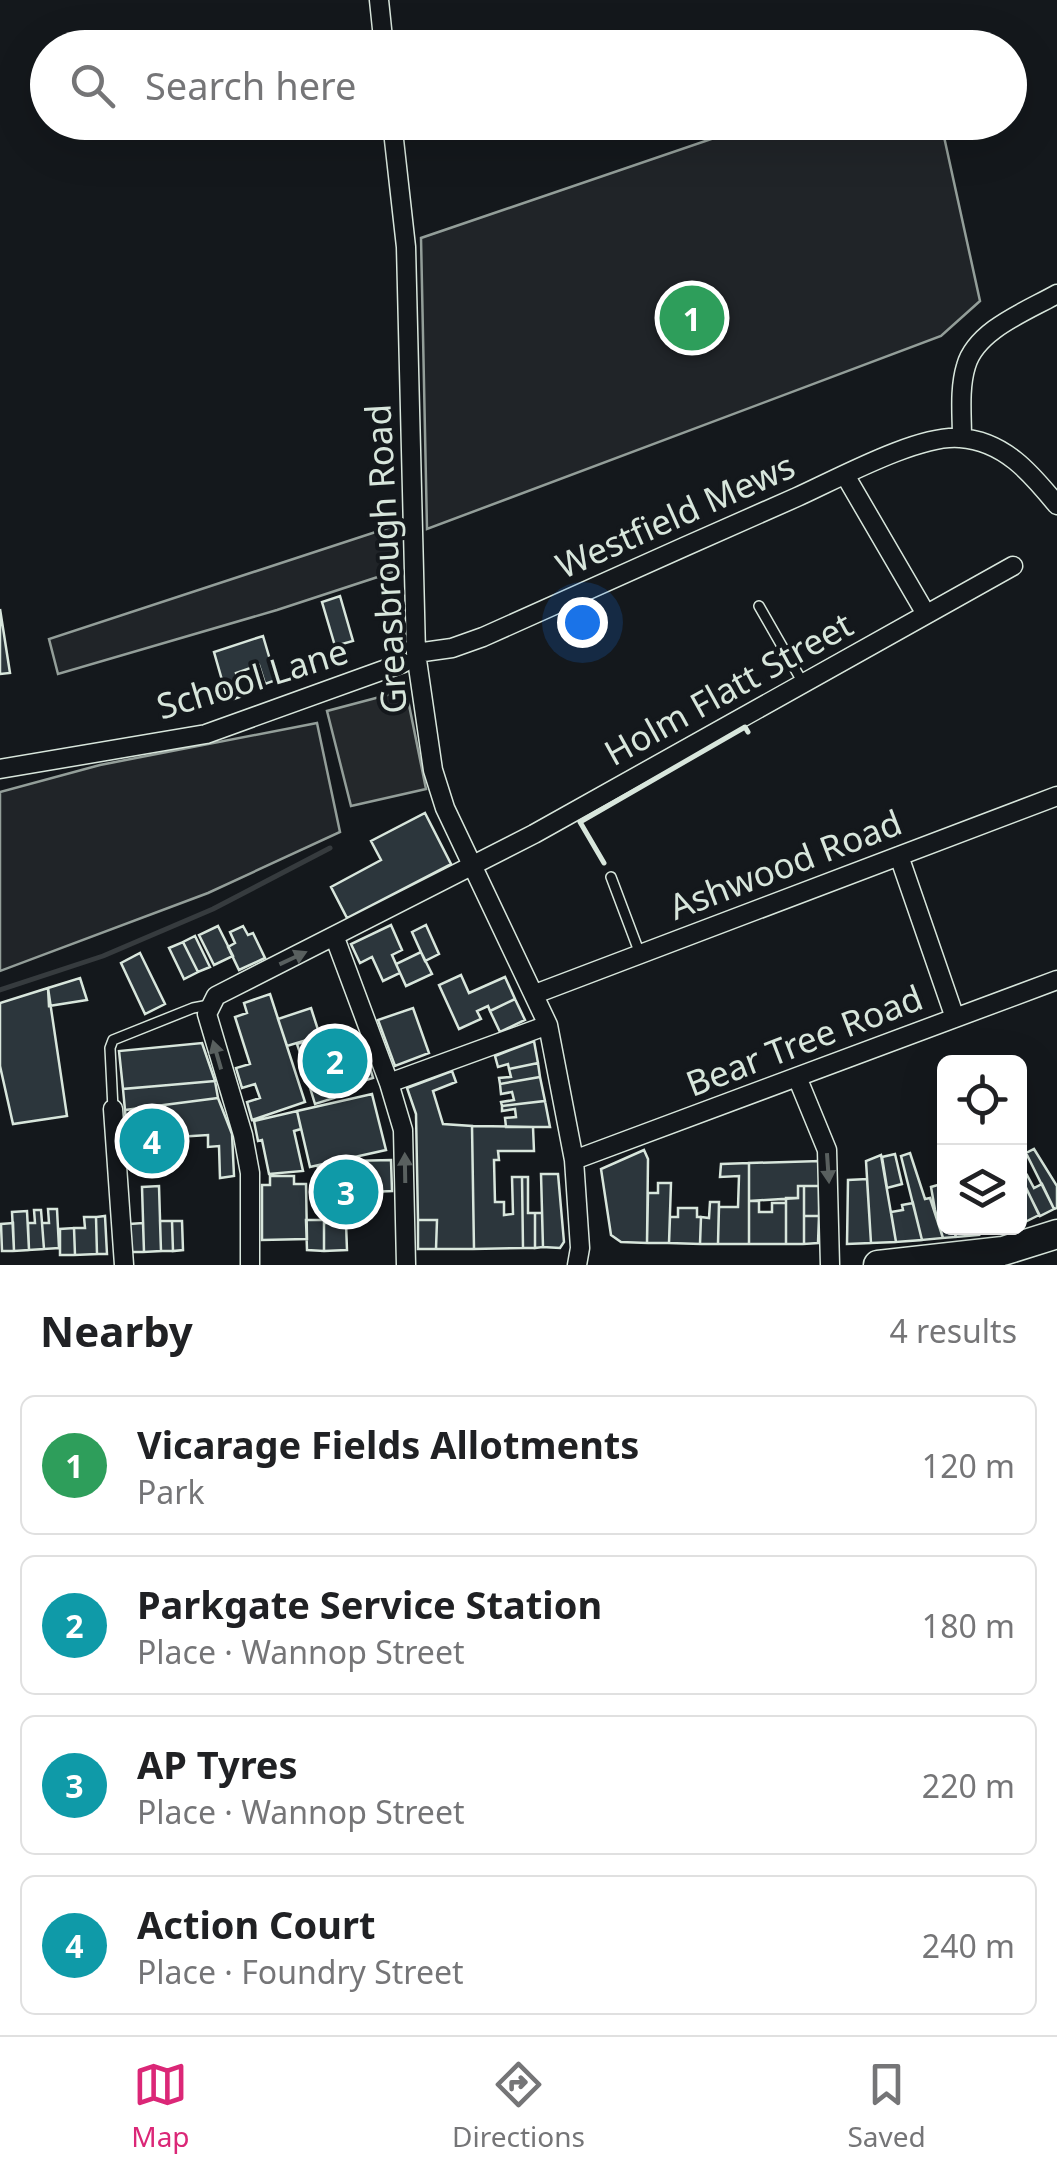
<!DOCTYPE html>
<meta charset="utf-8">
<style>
body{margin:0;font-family:"Noto Sans",sans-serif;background:#f6f6f6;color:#202124}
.controls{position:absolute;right:30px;bottom:30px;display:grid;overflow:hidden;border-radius:15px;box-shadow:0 10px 40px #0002}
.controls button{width:90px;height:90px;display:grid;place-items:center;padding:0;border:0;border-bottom:2px solid #e0e0e0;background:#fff;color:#202124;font:50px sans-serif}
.you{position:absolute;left:582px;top:622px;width:35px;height:35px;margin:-25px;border:8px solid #fff;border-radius:50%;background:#1a73e8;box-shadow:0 0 0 15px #1a73e833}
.badge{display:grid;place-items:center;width:65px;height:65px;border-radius:50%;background:#db2777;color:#fff;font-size:32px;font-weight:700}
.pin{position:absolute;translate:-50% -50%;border:5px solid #fff;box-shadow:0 2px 10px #0006}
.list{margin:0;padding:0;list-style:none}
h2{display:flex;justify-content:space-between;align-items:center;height:130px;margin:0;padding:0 40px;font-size:42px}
h2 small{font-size:32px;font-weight:400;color:#757577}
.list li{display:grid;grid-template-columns:65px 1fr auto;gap:30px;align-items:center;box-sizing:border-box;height:140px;margin:0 20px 20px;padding:0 20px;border:2px solid #e0e0e0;border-radius:15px}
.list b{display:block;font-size:38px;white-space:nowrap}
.list p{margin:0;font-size:32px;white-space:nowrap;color:#757577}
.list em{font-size:32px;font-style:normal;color:#757577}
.icon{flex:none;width:55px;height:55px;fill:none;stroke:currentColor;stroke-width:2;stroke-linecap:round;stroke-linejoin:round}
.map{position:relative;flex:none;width:1057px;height:1265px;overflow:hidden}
.search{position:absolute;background:#fff;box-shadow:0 10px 40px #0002;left:30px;right:30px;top:30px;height:110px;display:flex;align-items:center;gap:25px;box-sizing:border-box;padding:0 35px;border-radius:55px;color:#757577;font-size:38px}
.sheet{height:770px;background:#fff}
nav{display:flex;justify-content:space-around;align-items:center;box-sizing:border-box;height:140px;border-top:2px solid #e0e0e0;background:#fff;font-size:28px;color:#757577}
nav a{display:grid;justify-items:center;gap:5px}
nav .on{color:#db2777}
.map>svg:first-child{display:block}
.green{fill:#202428;stroke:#939e99;stroke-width:2.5}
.parking{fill:#24282b;stroke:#939e99;stroke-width:2.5}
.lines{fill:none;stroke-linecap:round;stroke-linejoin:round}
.stream{stroke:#363b3e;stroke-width:5}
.building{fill:#2c363c;stroke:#d8e6dc;stroke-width:2.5}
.service-casing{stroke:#d8e6dc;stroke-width:12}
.minor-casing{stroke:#d8e6dc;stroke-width:21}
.primary-casing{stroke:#d8e6dc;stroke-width:31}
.service{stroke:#14181c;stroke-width:9}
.minor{stroke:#14181c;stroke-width:18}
.primary{stroke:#14181c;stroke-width:28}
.wall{stroke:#d8e6dc;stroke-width:5}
.oneway{fill:#59605f}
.labels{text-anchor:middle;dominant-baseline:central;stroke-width:8;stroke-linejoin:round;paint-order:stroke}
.street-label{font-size:35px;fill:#d8e6dc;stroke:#14181c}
</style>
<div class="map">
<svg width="1057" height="1265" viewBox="0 0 1057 1265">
<rect width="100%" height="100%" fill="#14181c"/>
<path class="green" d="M761 122 941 123 980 301 941 336 427 529 421 238Z
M397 525 396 571 277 610 58 674 49 639Z
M317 723 340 832 208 893 0 971V792L100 765Z"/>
<path class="parking" d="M406 690 426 789 351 806 327 711Z"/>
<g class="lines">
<path class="stream" d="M0 990 103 956 213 909 330 848"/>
</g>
<path class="building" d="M340 596 353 641 335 646 322 602Z
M0 609 10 673 0 674Z
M263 636 276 680 265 684 259 665 236 673 243 696 228 701 214 652Z
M425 813 451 864 347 918 331 887 381 860 371 841Z
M391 925 402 950 392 955 400 973 383 981 372 957 360 963 351 944Z
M426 925 439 954 425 961 412 932Z
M218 926 233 956 214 965 199 935Z
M243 926 248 935 253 933 265 958 239 970 228 947 235 943 230 932Z
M195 936 210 967 198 972 183 942Z
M183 942 198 972 184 979 169 948Z
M421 952 432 974 406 986 396 964Z
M140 953 165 1004 145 1014 121 963Z
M461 975 469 993 505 977 515 999 490 1011 488 1006 477 1011 481 1019 459 1029 439 985Z
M80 978 87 1000 49 1006 48 988Z
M48 988 67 1116 13 1124 0 1066V1003Z
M270 994 305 1102 252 1120 247 1102 260 1098 255 1084 242 1088 236 1068 250 1064 235 1017 247 1013 244 1003Z
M515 999 525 1020 500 1032 490 1011Z
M311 1008 320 1036 287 1046 278 1019Z
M413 1008 429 1053 395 1066 378 1020Z
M339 1030 345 1048 303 1062 297 1044Z
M534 1041 538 1063 509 1069 508 1064 498 1067 495 1056Z
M362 1042 368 1061 308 1081 303 1062Z
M202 1043 215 1081 123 1089 119 1051Z
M368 1061 373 1078 331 1091 334 1098 315 1104 308 1081Z
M538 1063 540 1077 500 1084 499 1078 511 1077 509 1069Z
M452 1071 456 1082 433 1091 443 1124 472 1126 474 1249H436L437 1220H418L416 1114 407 1088Z
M540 1077 545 1101 502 1106 501 1102 514 1100 512 1092 501 1094 500 1084Z
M215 1081 218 1098 125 1110 123 1089Z
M372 1094 386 1150 310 1167 297 1111Z
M218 1098 232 1134 234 1176 220 1178 219 1146 208 1147V1135L177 1137 179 1163H129L125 1110Z
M545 1101 550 1127H506L505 1118 516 1117 515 1109 502 1111V1106Z
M297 1111 301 1129 294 1131 303 1171 269 1174 262 1140 258 1141 254 1121Z
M472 1126 533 1127 534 1151H498L499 1160H494L495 1202H504V1215L513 1214 512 1177H522L523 1248 474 1249Z
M1034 1149 1057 1186V1208L1054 1209 1026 1153Z
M644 1150 648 1159 647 1243 621 1242 611 1235 601 1169Z
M910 1153 925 1199 930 1198 943 1238 922 1240 901 1156Z
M895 1154 902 1184 887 1188 882 1157Z
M881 1155 896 1242 871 1243 866 1161Z
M391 1160 392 1191 346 1193V1223H324L323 1179 317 1178 318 1167H350V1161Z
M820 1161 819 1186H798V1198L749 1201V1163Z
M749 1163V1244H718L719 1207H738L739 1176 720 1177 721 1164Z
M541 1174H558L564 1242 560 1248 543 1247Z
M1020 1175 1039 1215 1021 1224 1020 1220Z
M1027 1175 1034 1188 1042 1184 1054 1209 1040 1216 1021 1178Z
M270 1176H294V1184H306L307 1239 262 1240V1185H270Z
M522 1177H528V1213H535V1248H523Z
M867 1179 871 1243 847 1244 848 1180Z
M658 1183H671L669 1243H647L648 1193H658Z
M941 1184 944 1197V1228H953L956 1237 943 1238 935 1210 931 1187Z
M159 1186 161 1251 144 1252 142 1187Z
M798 1186H804V1244H786V1198H798Z
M804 1186H819V1216H804Z
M749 1201H759V1212H772V1203H786V1244H749Z
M710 1202H719L718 1244H700L701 1217 709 1218Z
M913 1203 922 1240 896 1242 891 1212 903 1210 902 1205Z
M678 1208H697V1217H701L700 1244 669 1243 670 1217H678Z
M48 1209H57L59 1248 44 1249 42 1223H49Z
M34 1210H41L44 1249 29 1250 28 1223H35Z
M27 1211 29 1250 14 1251 12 1212Z
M535 1213H542L543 1247 535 1248Z
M105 1216 107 1254H97L96 1217Z
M804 1216H819L818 1243 804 1244Z
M84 1217H96L97 1254 75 1255 74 1228H85Z
M306 1220H324V1251L307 1250Z
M418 1220H437L436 1249H418Z
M160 1221H172L173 1251H161Z
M172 1221H182L183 1250 173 1251Z
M13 1223 14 1251H2L1 1224Z
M143 1223 144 1252H129V1224Z
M324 1223H346L347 1250 324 1251Z
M74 1228 75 1255H60V1229Z
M953 1228H977L979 1235 956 1237Z"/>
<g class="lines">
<g class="service-casing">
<path id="service" d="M759 606 803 683
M611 877 640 954
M113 1109 110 1048 113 1040 193 1008 209 1005"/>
</g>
<g class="minor-casing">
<path id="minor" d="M379 0 384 48
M392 122 406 247 416 653 433 770 445 808 548 1025 574 1160 580 1248 577 1265
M962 438C962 415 959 389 966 366 976 330 1027 311 1057 294
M845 475 926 614
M416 653 452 648 483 637C588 590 692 543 797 497 837 479 919 434 960 438 1004 441 1031 473 1057 505
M0 769 206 734 403 663
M899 856 955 1018
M335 938 389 1083 403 1130 406 1265
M535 994 1057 796
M797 1077 827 1150 830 1265
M389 1083 548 1025
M113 1109 124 1265
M574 1160 1057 980
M250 1265V1173L243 1135 207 1014 216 996 534 834 1013 566"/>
</g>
<g class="primary-casing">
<path id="primary" d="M878 1265 1003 1251 1057 1234"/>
</g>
<use href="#service" class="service"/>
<use href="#minor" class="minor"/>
<use href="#primary" class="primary"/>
<path class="wall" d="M604 863 580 822 745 727 748 732"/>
</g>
<defs><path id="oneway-solid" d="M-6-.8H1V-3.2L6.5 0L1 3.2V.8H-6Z" transform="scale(2.5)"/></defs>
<g class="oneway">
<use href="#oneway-solid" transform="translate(293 958) rotate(-25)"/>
<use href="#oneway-solid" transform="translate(217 1055) rotate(-106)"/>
<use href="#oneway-solid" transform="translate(405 1168) rotate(-91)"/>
<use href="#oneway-solid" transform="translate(828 1168) rotate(86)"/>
</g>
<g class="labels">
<g class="street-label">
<text transform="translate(675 515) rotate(-24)">Westfield Mews</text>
<text transform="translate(385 559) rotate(-93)">Greasbrough Road</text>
<text transform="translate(252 678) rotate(-17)">School Lane</text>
<text transform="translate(728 688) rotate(-29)">Holm Flatt Street</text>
<text transform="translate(785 864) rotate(-21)">Ashwood Road</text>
<text transform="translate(804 1040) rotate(-21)">Bear Tree Road</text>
</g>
</g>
</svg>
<div class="controls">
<button><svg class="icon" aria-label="locate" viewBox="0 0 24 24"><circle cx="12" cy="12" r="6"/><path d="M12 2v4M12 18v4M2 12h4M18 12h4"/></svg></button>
<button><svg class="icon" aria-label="layers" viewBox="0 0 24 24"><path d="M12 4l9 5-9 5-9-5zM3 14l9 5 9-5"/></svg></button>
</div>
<div class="you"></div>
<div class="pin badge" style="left:692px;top:318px;background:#2e9e5b">1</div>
<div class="pin badge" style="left:335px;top:1061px;background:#0f9aa8">2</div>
<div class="pin badge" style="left:346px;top:1192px;background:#0f9aa8">3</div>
<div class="pin badge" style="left:152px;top:1141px;background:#0f9aa8">4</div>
<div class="search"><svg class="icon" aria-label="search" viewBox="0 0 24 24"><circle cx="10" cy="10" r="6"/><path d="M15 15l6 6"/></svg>Search here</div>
</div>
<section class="sheet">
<h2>Nearby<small>4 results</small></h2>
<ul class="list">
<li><span class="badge" style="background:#2e9e5b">1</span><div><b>Vicarage Fields Allotments</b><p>Park</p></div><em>120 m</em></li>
<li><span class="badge" style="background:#0f9aa8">2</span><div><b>Parkgate Service Station</b><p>Place · Wannop Street</p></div><em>180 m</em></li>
<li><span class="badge" style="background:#0f9aa8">3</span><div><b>AP Tyres</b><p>Place · Wannop Street</p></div><em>220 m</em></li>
<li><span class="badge" style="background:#0f9aa8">4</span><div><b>Action Court</b><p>Place · Foundry Street</p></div><em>240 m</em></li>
</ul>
</section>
<nav>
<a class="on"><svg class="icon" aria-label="map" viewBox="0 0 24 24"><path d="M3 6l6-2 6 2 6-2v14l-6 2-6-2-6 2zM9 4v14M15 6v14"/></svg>Map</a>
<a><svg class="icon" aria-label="directions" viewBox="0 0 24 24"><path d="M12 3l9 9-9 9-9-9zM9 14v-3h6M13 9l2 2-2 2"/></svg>Directions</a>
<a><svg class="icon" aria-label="saved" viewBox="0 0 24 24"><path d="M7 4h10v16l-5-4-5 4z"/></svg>Saved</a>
</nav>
